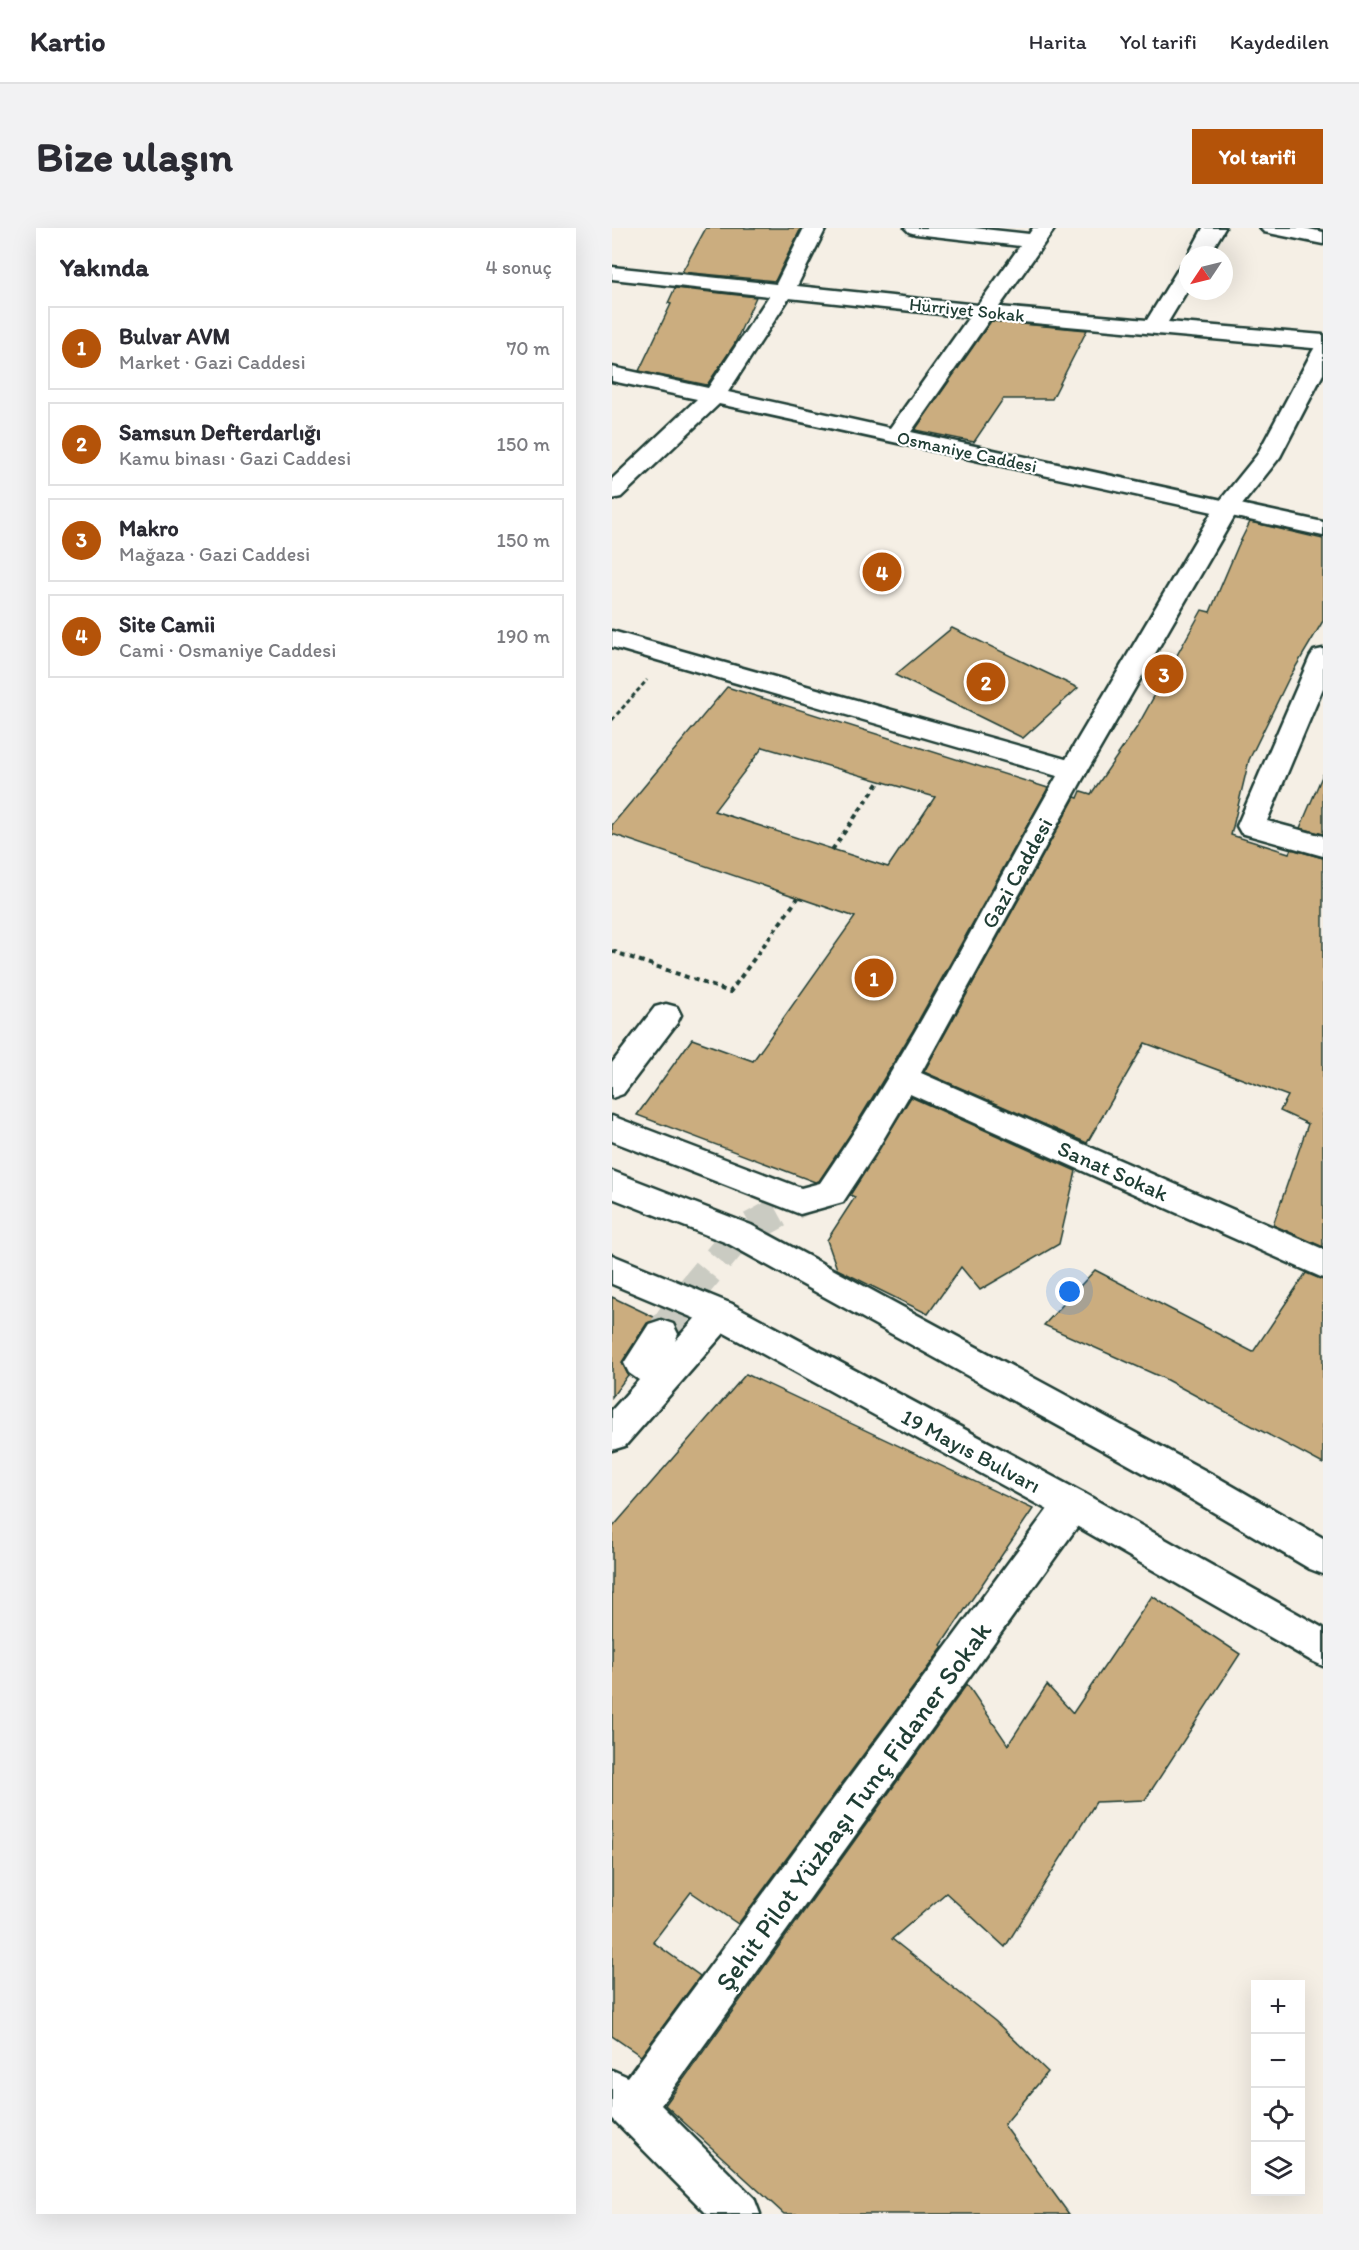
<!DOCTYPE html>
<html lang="tr">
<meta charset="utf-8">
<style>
body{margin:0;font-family:Itim,sans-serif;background:#f2f2f3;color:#2b2b33}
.controls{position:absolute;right:18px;bottom:18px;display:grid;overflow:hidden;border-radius:0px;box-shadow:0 6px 24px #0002}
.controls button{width:54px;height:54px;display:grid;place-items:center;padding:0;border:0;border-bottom:2px solid #e1e1e2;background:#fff;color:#2b2b33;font:30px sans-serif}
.compass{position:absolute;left:567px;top:18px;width:54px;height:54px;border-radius:50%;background:#fff;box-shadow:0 6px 24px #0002;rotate:235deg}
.you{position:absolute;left:458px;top:1064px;width:21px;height:21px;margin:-15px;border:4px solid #fff;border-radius:50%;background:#1a73e8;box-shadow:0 0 0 9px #1a73e833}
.badge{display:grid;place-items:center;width:39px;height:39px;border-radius:50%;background:#b45309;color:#fff;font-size:20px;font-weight:700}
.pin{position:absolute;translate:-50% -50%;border:3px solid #fff;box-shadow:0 2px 6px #0006}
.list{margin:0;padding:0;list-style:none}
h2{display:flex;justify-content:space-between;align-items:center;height:78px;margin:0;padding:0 24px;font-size:26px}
h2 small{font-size:20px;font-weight:400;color:#7c7c81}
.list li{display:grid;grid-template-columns:39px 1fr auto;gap:18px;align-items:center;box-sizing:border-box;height:84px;margin:0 12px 12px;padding:0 12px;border:2px solid #e1e1e2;border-radius:0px}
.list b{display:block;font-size:22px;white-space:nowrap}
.list p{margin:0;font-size:20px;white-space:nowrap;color:#7c7c81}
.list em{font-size:20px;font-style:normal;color:#7c7c81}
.icon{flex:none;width:33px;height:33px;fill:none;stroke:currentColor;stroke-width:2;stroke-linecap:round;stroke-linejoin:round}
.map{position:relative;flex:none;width:711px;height:1986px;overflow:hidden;border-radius:0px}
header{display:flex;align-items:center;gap:36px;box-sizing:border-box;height:84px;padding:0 30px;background:#fff;border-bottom:2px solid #e1e1e2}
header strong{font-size:28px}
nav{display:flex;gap:33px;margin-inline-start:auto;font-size:21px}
.intro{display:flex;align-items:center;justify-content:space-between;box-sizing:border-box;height:144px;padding:0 36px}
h1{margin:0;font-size:42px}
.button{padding:15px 27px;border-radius:0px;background:#b45309;color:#fff;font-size:21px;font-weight:700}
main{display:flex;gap:36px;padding:0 36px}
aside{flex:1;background:#fff;border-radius:0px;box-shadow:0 6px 24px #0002}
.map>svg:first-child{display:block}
.building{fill:#cbad7f;stroke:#1f3d34;stroke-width:1.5;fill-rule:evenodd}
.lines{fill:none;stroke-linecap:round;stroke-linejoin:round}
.minor-tunnel{stroke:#cacbc2;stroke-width:31;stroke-dasharray:31 16;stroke-linecap:butt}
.minor-casing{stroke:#1f3d34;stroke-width:5}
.major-casing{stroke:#1f3d34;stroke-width:5}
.path-far1{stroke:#1f3d34;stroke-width:3;stroke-dasharray:4.5 3;stroke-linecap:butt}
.path{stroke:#1f3d34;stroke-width:4;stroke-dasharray:5 4.5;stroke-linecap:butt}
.minor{fill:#fff;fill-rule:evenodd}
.major{fill:#fff;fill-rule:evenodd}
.labels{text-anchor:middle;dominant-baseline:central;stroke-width:4.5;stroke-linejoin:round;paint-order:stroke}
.far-street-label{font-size:18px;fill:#1f3d34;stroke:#fff}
.street-label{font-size:22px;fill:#1f3d34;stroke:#fff}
.near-street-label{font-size:27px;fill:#1f3d34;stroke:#fff}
</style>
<header>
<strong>Kartio</strong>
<nav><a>Harita</a><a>Yol tarifi</a><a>Kaydedilen</a></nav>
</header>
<div class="intro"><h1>Bize ulaşın</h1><a class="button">Yol tarifi</a></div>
<main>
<aside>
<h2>Yakında<small>4 sonuç</small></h2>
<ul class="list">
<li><span class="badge">1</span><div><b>Bulvar AVM</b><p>Market · Gazi Caddesi</p></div><em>70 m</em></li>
<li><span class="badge">2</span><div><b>Samsun Defterdarlığı</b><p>Kamu binası · Gazi Caddesi</p></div><em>150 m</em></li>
<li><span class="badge">3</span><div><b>Makro</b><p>Mağaza · Gazi Caddesi</p></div><em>150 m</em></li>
<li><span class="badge">4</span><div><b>Site Camii</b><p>Cami · Osmaniye Caddesi</p></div><em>190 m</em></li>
</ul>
</aside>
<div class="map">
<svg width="711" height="1986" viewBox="0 0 711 1986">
<rect width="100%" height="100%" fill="#f5efe5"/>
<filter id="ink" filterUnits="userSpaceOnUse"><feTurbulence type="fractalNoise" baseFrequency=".0167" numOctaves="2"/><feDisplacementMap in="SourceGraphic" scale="12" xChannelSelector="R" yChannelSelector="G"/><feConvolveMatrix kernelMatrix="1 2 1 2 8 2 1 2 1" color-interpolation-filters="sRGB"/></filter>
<g filter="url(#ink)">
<path class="building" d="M94 0H189L163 53 70 44Z
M63 60 144 69 122 117 95 157 27 143 59 76 56 75Z
M379 93 475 102 440 171H391L362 214 303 202Z
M638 294 711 311V393L677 450 637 532 619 607 677 625 679 621 711 630V1019L661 997 696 896 668 883 676 868 533 815 475 915 312 844 463 569 466 570 469 563 479 566 525 499 590 382 598 384 626 318Z
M340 400 466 460 411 510 283 447Z
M115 459 436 560 300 804 239 905 207 953 203 954 25 887 80 811 141 833 243 689 0 606V597ZM151 519 268 553 323 569 276 639 102 583Z
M711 546V606L688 600Z
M299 869 464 943 447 1016 368 1062 349 1039 316 1086 225 1041 215 1012 243 969 238 967Z
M483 1042 641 1124 694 1045 711 1052V1236L551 1150 432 1097Z
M0 1069 46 1091 35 1095 10 1134 16 1147 0 1169Z
M134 1146 421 1281 329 1417 331 1419 126 1696 79 1664 41 1714 88 1748 29 1828 0 1808V1300Z
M540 1368 628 1426 533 1572 484 1574 393 1719 334 1665 280 1711 383 1793 436 1844 392 1897 457 1986H172L53 1877 355 1456 396 1517 435 1457 461 1485Z"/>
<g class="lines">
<path class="minor-tunnel" d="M49 1106 72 1072 127 1006 188 973"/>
<g class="minor-casing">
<path id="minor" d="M192 0H214L185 58 366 77 408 18 304 6 297 4 293 0H362L417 6 421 0H443L387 79 535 92 568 38 576 37V61L556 94 711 107V121L378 91 299 204 711 294V308L107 176 9 269 0 271V251L85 171 0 153V139L96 160 157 68 0 51V39L164 56ZM177 70 357 89 278 200 116 164Z
M591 0H613L597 27 576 28Z
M648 0H692L711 4V16L652 4Z
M0 403 471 536 475 543 309 845 711 1021V1050L298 866 262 927 231 974 188 986 0 913V888L189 960 208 955C297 826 368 684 445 548L0 419Z
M711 421V460L655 593 711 608V628L629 605 625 598 698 429 702 423Z
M54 776 65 779 69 787 65 795 11 866 0 870V835L43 779Z
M108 1072 120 1076 125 1086 120 1096 13 1218 0 1222V1182L27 1152 17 1145 12 1135 37 1096 49 1092 61 1096 66 1106 63 1113 96 1076Z
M460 1261 473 1266 478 1277 473 1288 49 1877 142 1970 148 1986H95L0 1890V1842L16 1849 447 1266Z"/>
</g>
<g class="major-casing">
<path id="major" d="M711 117V146L668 229 626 282 471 550 461 552 451 550 447 543 603 279 645 227 700 124 703 119Z
M0 943 139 997 605 1249 711 1310V1346L698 1341 579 1271 115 1015 0 970Z
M0 1027 120 1076 473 1266 711 1400V1438L698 1432 447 1288 96 1096 0 1056Z"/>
</g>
<path class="path-far1" d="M0 492 35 452"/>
<path class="path" d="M220 622 268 553
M0 723 118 764 186 670"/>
<use href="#minor" class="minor"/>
<use href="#major" class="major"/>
</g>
</g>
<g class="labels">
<g class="far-street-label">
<text transform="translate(355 82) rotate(6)">Hürriyet Sokak</text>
<text transform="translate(355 224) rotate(12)">Osmaniye Caddesi</text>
</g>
<g class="street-label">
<text transform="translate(405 645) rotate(-61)">Gazi Caddesi</text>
<text transform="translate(501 943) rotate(24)">Sanat Sokak</text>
<text transform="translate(359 1223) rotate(28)">19 Mayıs Bulvarı</text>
</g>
<g class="near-street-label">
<text transform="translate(241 1578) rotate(-54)">Şehit Pilot Yüzbaşı Tunç Fidaner Sokak</text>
</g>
</g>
</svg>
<div class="controls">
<button>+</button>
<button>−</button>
<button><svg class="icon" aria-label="locate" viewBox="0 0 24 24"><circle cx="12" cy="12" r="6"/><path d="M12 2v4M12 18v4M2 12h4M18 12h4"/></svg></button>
<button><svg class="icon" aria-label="layers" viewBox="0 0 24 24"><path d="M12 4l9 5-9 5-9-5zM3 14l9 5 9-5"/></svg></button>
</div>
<svg class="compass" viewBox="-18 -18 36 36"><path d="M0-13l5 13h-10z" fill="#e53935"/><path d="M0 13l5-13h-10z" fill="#7c7c81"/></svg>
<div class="you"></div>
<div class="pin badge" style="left:262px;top:750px">1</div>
<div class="pin badge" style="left:374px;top:454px">2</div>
<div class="pin badge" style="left:552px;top:446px">3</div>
<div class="pin badge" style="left:270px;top:344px">4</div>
</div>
</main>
